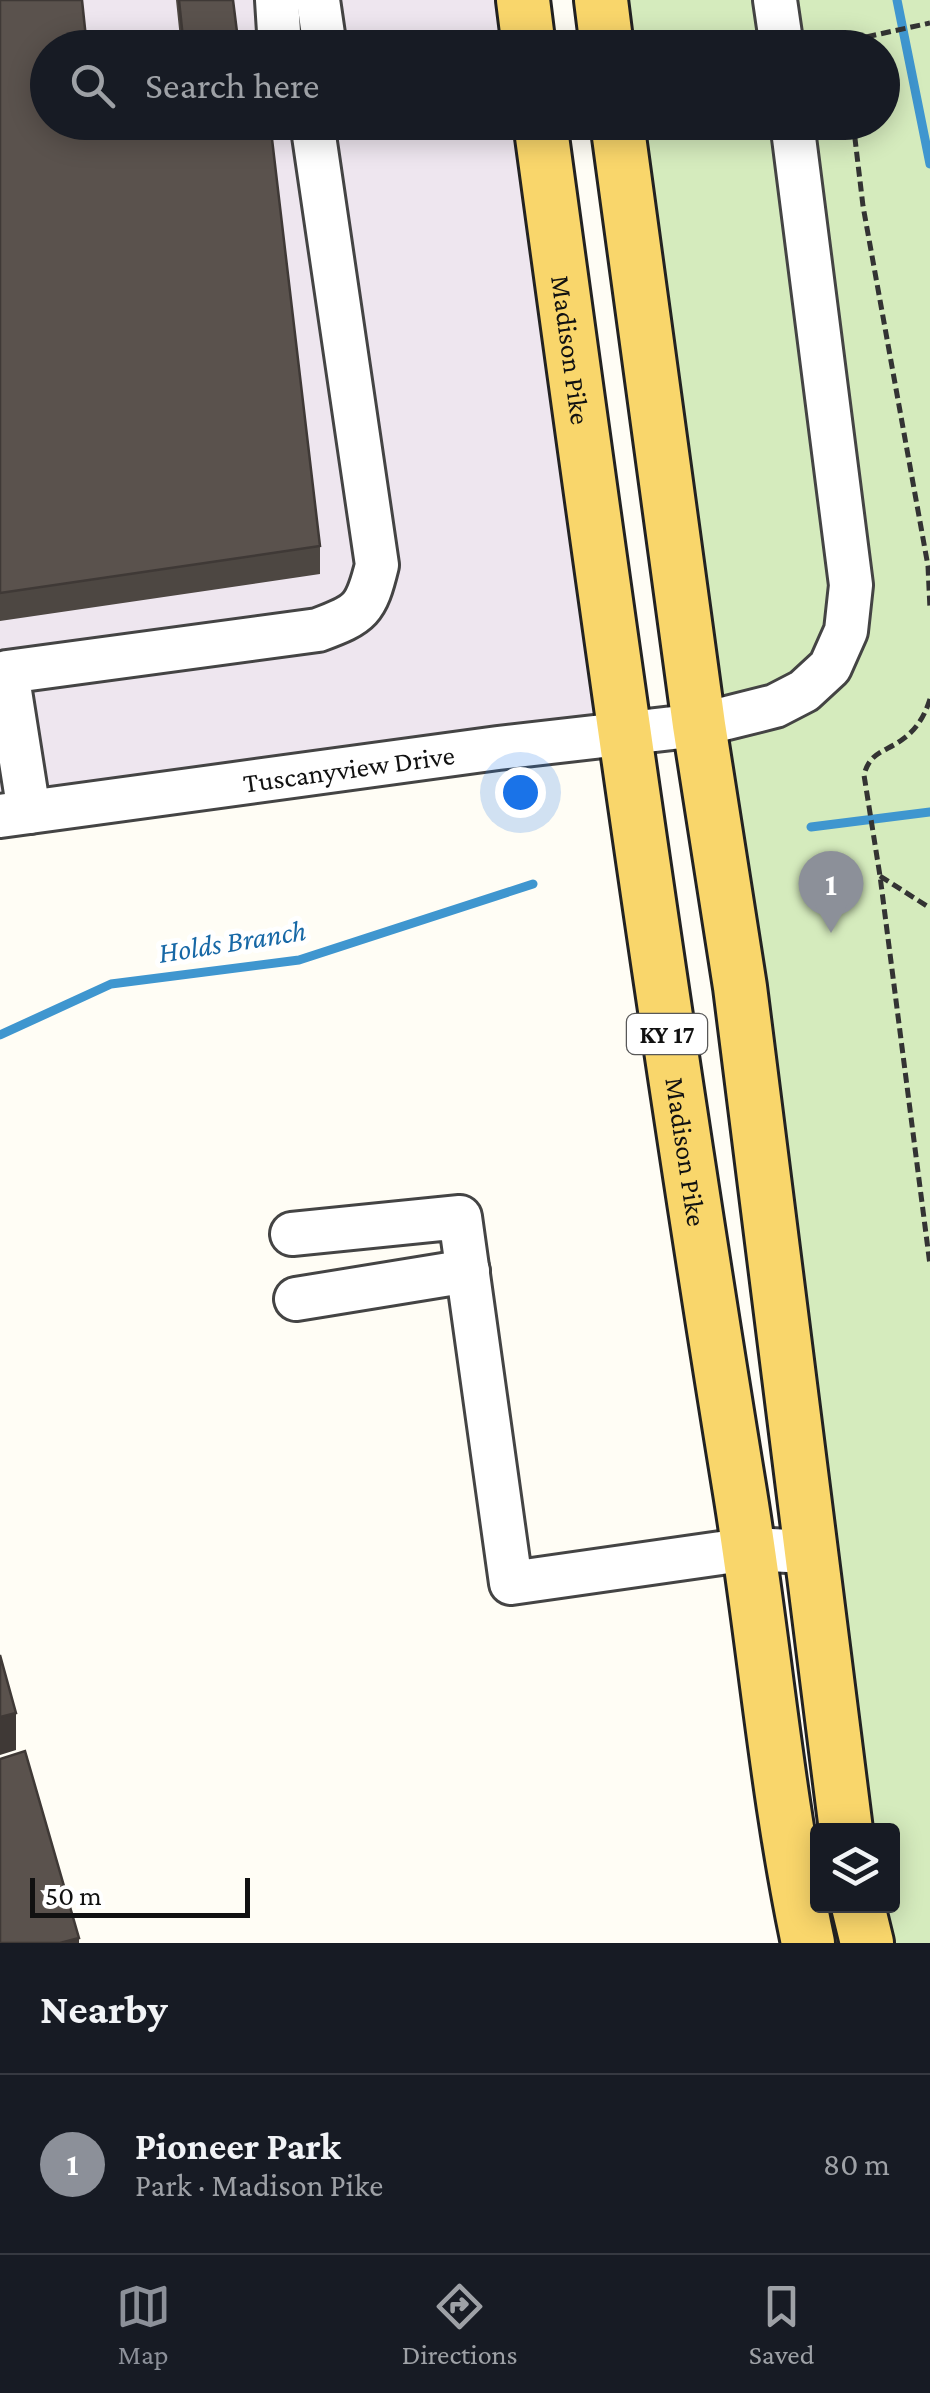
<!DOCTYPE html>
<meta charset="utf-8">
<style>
body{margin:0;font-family:"Crimson Pro",serif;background:#20242c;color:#f1f3f6}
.controls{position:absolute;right:30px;bottom:30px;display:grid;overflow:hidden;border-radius:10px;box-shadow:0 5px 25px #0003}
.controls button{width:90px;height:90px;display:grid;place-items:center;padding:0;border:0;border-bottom:2px solid #363941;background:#171b24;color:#f1f3f6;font:50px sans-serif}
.scale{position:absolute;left:30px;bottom:25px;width:220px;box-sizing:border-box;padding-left:10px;border:5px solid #111;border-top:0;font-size:28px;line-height:35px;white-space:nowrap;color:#111;-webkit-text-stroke:8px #fff;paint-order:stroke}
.you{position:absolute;left:520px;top:792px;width:35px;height:35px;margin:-25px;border:8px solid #fff;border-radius:50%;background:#1a73e8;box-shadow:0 0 0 15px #1a73e833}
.badge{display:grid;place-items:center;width:65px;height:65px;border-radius:50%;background:#8c9099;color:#fff;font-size:32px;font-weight:700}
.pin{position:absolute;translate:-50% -82px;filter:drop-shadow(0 2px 5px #0008)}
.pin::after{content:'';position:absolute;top:52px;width:35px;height:30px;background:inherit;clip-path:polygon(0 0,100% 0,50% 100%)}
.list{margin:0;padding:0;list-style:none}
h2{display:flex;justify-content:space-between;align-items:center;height:130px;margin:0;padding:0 40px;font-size:42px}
h2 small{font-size:32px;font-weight:400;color:#9ea1a6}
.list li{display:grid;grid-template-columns:65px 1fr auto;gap:30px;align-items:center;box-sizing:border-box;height:180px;padding:0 40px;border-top:2px solid #363941}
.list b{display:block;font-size:38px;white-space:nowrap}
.list p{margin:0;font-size:32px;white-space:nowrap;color:#9ea1a6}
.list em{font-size:32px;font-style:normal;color:#9ea1a6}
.icon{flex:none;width:55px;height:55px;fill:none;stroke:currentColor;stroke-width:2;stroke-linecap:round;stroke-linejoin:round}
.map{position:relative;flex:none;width:930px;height:1943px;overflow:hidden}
.search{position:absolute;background:#171b24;box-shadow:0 5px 25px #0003;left:30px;right:30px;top:30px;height:110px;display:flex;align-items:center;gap:25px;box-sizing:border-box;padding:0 35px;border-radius:55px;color:#9ea1a6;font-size:38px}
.sheet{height:310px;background:#171b24}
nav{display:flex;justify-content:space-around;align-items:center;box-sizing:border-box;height:140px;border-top:2px solid #363941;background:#171b24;font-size:28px;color:#9ea1a6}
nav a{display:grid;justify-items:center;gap:5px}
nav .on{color:#8c9099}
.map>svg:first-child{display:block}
.industrial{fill:#eee6ef}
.grass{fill:#d5ebbd}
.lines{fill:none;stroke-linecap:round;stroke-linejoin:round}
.stream{stroke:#3f96cf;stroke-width:9}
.minor-casing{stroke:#444;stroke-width:48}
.major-casing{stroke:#222;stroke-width:58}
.path{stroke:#333;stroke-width:5;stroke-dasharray:10 5;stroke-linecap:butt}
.minor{stroke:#fff;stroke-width:42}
.major{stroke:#f9d66b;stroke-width:52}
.wall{fill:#4d4742}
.shaded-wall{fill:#3f3936}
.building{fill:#5a524d;stroke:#3f3936;stroke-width:2.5}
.labels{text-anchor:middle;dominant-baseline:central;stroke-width:10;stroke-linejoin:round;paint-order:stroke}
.shield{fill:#fff;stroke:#585858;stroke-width:2.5}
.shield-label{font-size:25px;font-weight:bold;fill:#111}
.street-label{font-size:28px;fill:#111;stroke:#fff}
.water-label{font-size:30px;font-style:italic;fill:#1768a6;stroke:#fff}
</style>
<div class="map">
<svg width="930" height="1943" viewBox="0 0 930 1943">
<rect width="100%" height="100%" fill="#fffdf5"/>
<path class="industrial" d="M0 0H523L529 47 48 48V122L540 123 624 732 0 816Z"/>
<path class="grass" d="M601 0H930V1943H867L858 1906H892V1830H846L617 123 882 122V48L607 47Z"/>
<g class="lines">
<path class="stream" d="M897 0 930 164
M811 827 930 812
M0 1035 111 984 299 960 533 884"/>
<g class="minor-casing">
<g id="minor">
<path d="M277 0 280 48"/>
<path d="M318 0 325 48"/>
<path d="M775 0 782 48"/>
<path d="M29 812 7 672 318 630C361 614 366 610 377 565L312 122"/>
<path id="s1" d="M0 816 498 748 699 725 775 706 804 691 830 667 846 631 851 585 792 122"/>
<path d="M292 1234 460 1217 511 1583 749 1549 809 1552"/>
<path d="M296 1299 468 1271"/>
</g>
</g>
<g class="major-casing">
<g id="major">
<path d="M523 0 529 48"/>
<path d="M601 0 607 48"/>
<path id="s2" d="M540 122C602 578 665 1032 739 1486 764 1638 776 1792 808 1943"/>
<path d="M617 122 699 725 740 987 846 1830"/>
<path d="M858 1906 867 1943"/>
</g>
</g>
<path class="path" d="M844 48 843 42 930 23
M853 122 863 206 928 566 930 609
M930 699C925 715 917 729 903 739 886 752 870 751 864 775L880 876 930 1265
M880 876 930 908"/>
<use href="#minor" class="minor"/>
<use href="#major" class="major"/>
</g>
<path class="wall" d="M0 0 86 38V48H48V122L320 546V574L0 621Z
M176 0H233L239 48H181Z"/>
<path class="shaded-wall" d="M16 1713V1750L0 1755V1717Z
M79 1938V1943H60Z"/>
<path class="building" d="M0 0H82L86 38 60 41 61 48H48V122H270L320 546 0 593Z
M179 0H233L239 48H184Z
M0 1655 16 1713 0 1717Z
M25 1751 79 1938 60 1943H0V1759Z"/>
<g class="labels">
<rect class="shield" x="627" y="1014" width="80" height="40" rx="8"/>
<g class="shield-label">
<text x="667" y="1034">KY 17</text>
</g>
<g class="street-label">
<text stroke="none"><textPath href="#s2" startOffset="230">Madison Pike</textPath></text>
<text stroke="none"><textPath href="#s1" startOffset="352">Tuscanyview Drive</textPath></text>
<text stroke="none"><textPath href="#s2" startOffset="1040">Madison Pike</textPath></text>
</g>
<g class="water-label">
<text transform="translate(232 941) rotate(-9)">Holds Branch</text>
</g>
</g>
</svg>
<div class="controls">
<button><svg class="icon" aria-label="layers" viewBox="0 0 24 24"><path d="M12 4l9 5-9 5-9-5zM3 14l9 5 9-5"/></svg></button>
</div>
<div class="scale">50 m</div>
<div class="you"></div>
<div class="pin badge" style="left:831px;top:933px">1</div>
<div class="search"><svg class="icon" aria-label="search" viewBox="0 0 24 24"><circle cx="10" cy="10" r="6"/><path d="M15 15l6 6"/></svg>Search here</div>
</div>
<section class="sheet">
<h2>Nearby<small></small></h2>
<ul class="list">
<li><span class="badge">1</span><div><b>Pioneer Park</b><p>Park · Madison Pike</p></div><em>80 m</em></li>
</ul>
</section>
<nav>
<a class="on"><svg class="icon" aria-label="map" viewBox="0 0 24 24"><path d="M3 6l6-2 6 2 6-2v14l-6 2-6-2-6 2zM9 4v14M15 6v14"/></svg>Map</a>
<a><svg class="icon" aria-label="directions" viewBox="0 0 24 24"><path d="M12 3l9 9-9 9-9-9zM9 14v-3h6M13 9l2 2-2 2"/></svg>Directions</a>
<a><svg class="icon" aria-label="saved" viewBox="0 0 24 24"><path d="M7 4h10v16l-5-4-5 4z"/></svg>Saved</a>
</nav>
